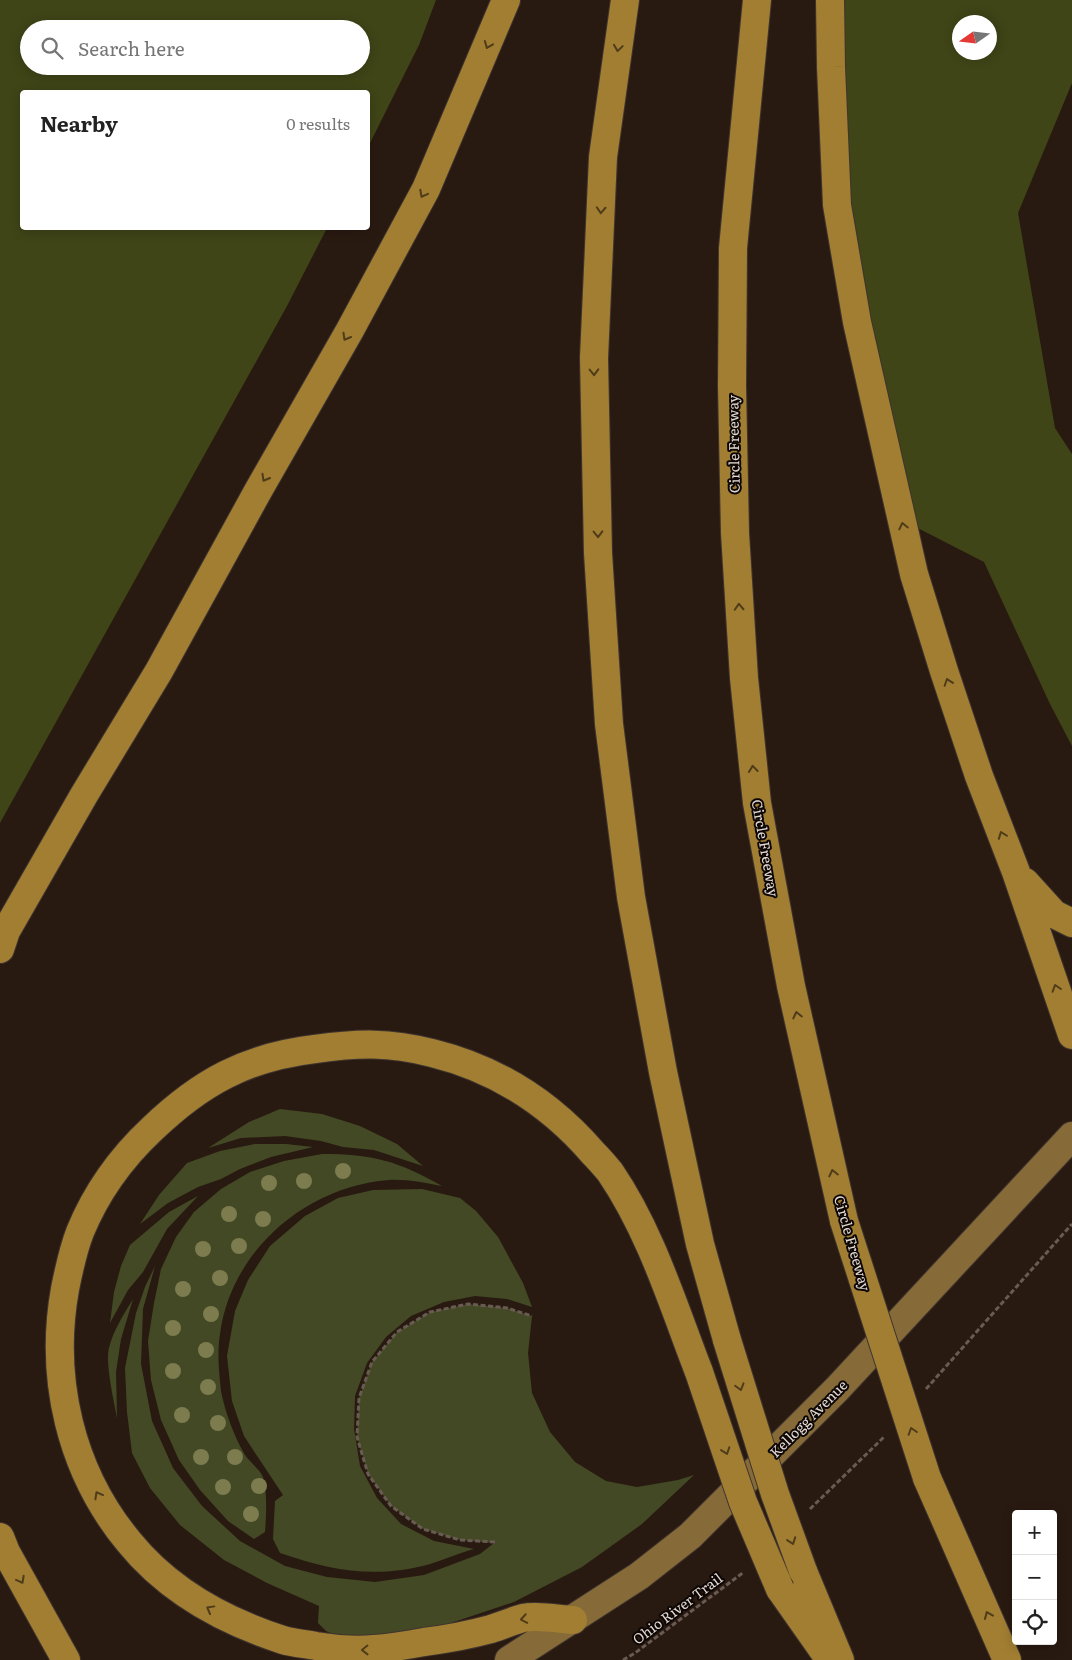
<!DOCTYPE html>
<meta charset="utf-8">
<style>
body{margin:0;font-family:Literata,serif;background:#f6f6f6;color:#222}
.controls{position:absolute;right:15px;bottom:15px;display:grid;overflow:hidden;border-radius:5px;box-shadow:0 2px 12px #0003}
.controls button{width:45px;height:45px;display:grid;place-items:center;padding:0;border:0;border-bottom:1px solid #e0e0e0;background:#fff;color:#222;font:25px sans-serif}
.compass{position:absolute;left:952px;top:15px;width:45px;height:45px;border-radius:50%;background:#fff;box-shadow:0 2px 12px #0003;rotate:256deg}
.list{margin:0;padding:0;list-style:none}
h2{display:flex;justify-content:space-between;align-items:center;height:65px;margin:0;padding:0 20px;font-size:21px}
h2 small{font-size:16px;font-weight:400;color:#767676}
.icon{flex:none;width:28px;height:28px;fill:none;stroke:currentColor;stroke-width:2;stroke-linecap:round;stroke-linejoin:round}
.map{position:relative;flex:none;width:1072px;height:1660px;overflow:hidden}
.search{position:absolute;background:#fff;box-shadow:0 2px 12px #0003;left:20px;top:20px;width:350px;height:55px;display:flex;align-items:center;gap:12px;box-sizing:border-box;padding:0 18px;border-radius:28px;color:#767676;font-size:19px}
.panel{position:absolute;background:#fff;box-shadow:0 2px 12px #0003;left:20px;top:90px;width:350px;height:140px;border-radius:5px}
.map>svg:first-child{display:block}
.green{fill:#434924}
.forest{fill:#3f4517;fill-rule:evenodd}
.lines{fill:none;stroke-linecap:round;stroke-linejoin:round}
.major-casing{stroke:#3f342f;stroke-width:30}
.highway-casing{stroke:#3f342f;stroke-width:30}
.path{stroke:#695b53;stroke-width:3;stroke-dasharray:5 2.5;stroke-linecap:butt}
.major{stroke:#866a38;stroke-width:28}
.highway{stroke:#a17e32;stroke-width:28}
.highway-bridge-casing{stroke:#3f342f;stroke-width:30;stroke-linecap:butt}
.highway-bridge{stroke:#a17e32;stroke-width:28}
.tree{fill:#7c7c4f}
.oneway{stroke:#4f3c19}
.labels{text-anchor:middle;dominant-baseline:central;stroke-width:4;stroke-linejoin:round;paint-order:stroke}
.street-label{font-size:14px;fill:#e4d9d3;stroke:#0c0604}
</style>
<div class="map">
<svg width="1072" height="1660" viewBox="0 0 1072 1660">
<rect width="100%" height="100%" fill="#291a11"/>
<path class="green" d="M280 1109 322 1114 360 1126 397 1144 423 1166 374 1150 343 1147 321 1141 285 1136 241 1138 208 1148 249 1122Z
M255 1144H286L313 1147 271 1157 240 1169 221 1179 198 1187 168 1203 140 1224 159 1195 187 1163 220 1151Z
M322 1154C373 1154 398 1161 442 1186 425 1183 407 1179 389 1180 307 1186 231 1250 220 1334 217 1353 219 1372 221 1391 225 1412 234 1436 245 1455 250 1462 258 1468 262 1475 268 1487 266 1519 265 1532L254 1539 228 1521 200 1490 179 1460 161 1420 151 1380 148 1341 154 1303 161 1269 176 1237 194 1212 221 1189 250 1172 284 1161Z
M422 1189 460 1198 476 1211 498 1237 523 1283 532 1307 507 1299 475 1296 444 1302 411 1316 386 1337 367 1363 355 1396 354 1429 360 1466 377 1498 401 1524 434 1541 474 1549C462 1552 446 1559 430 1564 376 1579 332 1571 280 1553L273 1539 275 1501 283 1495 244 1436 232 1401 227 1356 235 1311 248 1280 270 1246 305 1216 338 1198 373 1190Z
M198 1196 167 1229 143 1272 128 1290 110 1323 114 1292 121 1266 130 1245 169 1212Z
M155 1266 143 1309 141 1364 152 1421 173 1468 202 1506 240 1541 285 1566 327 1577 375 1582 424 1575 480 1554 494 1543 460 1540 423 1529 391 1506 368 1474 357 1437 359 1398 372 1362 397 1332 430 1312 468 1304 507 1308 532 1316 528 1353 532 1393 550 1432 575 1462 606 1481 637 1487 678 1480 694 1475 642 1524 582 1567 514 1602 439 1627 377 1641 343 1639 326 1631 318 1623 319 1606 267 1583 224 1560 180 1525 150 1488 132 1453 127 1412 125 1368 136 1313 145 1287Z
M133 1299 121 1339 116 1372 117 1418C114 1401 105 1363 109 1348 113 1331 124 1314 133 1299Z"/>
<path class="forest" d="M0 0H436L419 45 368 147V92H22V228H327L287 306 0 823ZM29 29H361V66H29Z
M830 0H1072V83L1018 213 1055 428 1072 454V746L1050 704 984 562 902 520 857 322ZM960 22H990V52H960Z"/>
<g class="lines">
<g class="major-casing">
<path id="major" d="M509 1660 639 1576 690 1536 837 1389 1072 1136"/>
</g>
<g class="highway-casing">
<path id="highway" d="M625 0 603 157 594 358 598 553 609 724 631 897 663 1072 700 1244 727 1340
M757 0 733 248 732 386 735 533 744 678 757 803 791 986 844 1221
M830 0 831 67 837 205 857 322 914 574 944 671 979 776 1016 872 1072 1035
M1025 882 1054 914 1072 923
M0 949 6 931 84 795 159 671 258 491 350 330 426 189 506 0
M927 1478 1007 1660
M0 1537 6 1552 66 1660
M803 1571 840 1660
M780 1589 825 1653
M573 1620C557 1619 538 1615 523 1618 512 1621 501 1626 491 1629 469 1635 447 1639 424 1642 408 1645 391 1648 374 1649 355 1651 335 1649 316 1646 305 1644 293 1643 283 1640 224 1621 168 1590 129 1542 70 1471 49 1378 65 1289 69 1269 73 1250 80 1232 96 1193 122 1157 152 1129 201 1082 247 1057 315 1049 358 1043 389 1042 432 1053 497 1069 549 1102 593 1153 599 1159 605 1166 610 1172 651 1232 673 1305 699 1372"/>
</g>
<path class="path" d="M926 1389 1072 1224
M810 1509 884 1437
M495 1542 460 1540 423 1529 391 1506 368 1474 357 1437 359 1398 372 1362 397 1332 430 1312 468 1304 507 1308 532 1316
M623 1660 635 1653 744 1572"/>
<use href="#major" class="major"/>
<use href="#highway" class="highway"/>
<g class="highway-bridge-casing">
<path id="highway-bridge" d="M844 1221 927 1478
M727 1340 775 1494 803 1571
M699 1372 743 1502 780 1589"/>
</g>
<use href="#highway-bridge" class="highway-bridge"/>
</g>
<g class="tree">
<circle cx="343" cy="1171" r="8"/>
<circle cx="304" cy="1181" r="8"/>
<circle cx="269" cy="1183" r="8"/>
<circle cx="229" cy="1214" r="8"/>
<circle cx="263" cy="1219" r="8"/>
<circle cx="239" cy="1246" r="8"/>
<circle cx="203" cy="1249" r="8"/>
<circle cx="220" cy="1278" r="8"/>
<circle cx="183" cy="1289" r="8"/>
<circle cx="211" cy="1314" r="8"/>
<circle cx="173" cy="1328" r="8"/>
<circle cx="206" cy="1350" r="8"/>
<circle cx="173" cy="1371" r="8"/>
<circle cx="208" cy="1387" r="8"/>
<circle cx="182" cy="1415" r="8"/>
<circle cx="218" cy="1423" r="8"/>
<circle cx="201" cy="1457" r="8"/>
<circle cx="235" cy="1457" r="8"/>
<circle cx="259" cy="1486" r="8"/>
<circle cx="223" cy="1487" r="8"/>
<circle cx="251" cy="1514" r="8"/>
</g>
<defs><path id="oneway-chevron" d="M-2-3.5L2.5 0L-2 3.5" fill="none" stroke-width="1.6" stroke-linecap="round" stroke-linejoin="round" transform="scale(1.25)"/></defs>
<g class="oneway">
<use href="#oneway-chevron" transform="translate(488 45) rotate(112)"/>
<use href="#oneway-chevron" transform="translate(618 48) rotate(98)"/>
<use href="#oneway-chevron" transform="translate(423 194) rotate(118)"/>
<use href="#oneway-chevron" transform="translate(601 210) rotate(93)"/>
<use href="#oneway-chevron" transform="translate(346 337) rotate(120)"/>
<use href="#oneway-chevron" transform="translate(594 372) rotate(89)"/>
<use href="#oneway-chevron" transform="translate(265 478) rotate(120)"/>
<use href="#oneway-chevron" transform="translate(903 526) rotate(-103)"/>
<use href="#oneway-chevron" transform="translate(598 534) rotate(89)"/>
<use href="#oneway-chevron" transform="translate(739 607) rotate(-93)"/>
<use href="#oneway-chevron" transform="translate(948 682) rotate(-109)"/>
<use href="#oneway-chevron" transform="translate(753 769) rotate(-96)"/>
<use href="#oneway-chevron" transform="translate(1002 835) rotate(-111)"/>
<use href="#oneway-chevron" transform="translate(1056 988) rotate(-108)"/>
<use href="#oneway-chevron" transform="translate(797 1015) rotate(-103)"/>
<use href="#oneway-chevron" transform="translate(833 1173) rotate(-103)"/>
<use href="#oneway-chevron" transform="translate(740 1387) rotate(74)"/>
<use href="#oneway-chevron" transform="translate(912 1431) rotate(-108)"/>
<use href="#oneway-chevron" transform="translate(726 1451) rotate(71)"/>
<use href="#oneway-chevron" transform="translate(98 1495) rotate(-119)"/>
<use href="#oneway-chevron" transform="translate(792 1541) rotate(70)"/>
<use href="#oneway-chevron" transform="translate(21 1580) rotate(62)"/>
<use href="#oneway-chevron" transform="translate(210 1609) rotate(-151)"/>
<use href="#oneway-chevron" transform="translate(988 1615) rotate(-113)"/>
<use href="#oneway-chevron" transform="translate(524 1619) rotate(170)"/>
<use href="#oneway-chevron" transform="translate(365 1650) rotate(179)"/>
</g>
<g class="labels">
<g class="street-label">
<text transform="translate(733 444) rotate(-91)">Circle Freeway</text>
<text transform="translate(766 848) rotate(80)">Circle Freeway</text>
<text transform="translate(853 1243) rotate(74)">Circle Freeway</text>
<text transform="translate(808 1418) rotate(-45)">Kellogg Avenue</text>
<text transform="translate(677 1608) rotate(-37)">Ohio River Trail</text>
</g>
</g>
</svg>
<div class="controls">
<button>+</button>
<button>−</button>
<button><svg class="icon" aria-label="locate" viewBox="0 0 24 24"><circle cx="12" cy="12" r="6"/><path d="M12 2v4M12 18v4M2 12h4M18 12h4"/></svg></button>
</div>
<svg class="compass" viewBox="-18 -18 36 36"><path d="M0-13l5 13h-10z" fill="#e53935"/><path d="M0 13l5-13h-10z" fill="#767676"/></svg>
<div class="search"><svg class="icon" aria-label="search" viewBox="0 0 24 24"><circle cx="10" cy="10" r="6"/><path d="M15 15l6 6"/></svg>Search here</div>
<section class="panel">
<h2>Nearby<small>0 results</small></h2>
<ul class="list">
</ul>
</section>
</div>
